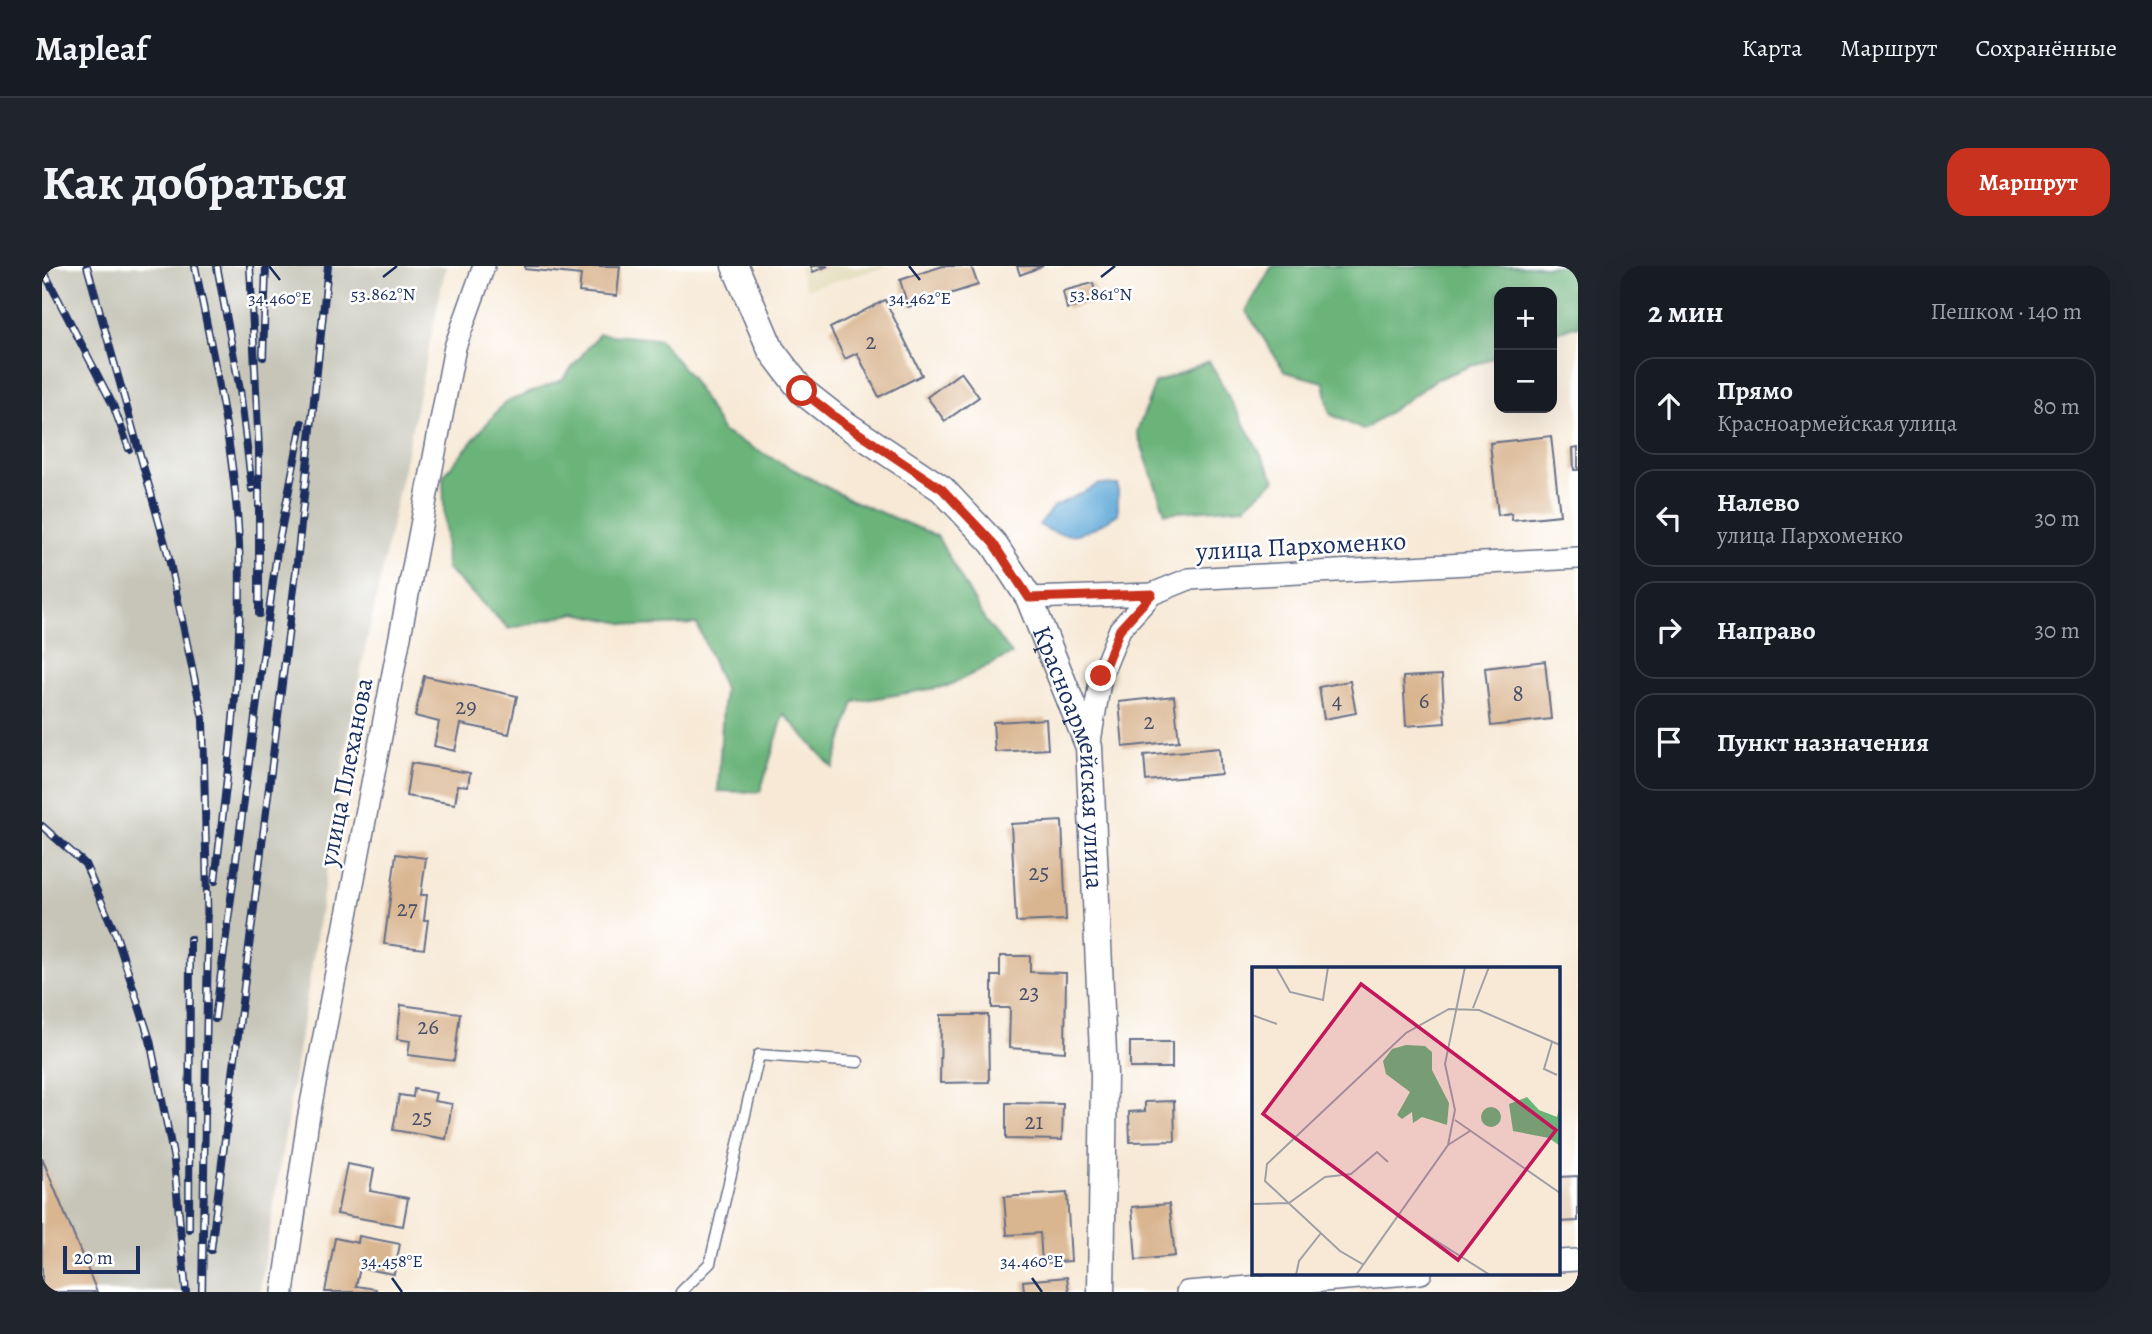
<!DOCTYPE html>
<html lang="ru">
<meta charset="utf-8">
<style>
body{margin:0;font-family:Alegreya,serif;background:#20242c;color:#f1f3f6}
.controls{position:absolute;right:21px;top:21px;display:grid;overflow:hidden;border-radius:14px;box-shadow:0 7px 28px #0002}
.controls button{width:63px;height:63px;display:grid;place-items:center;padding:0;border:0;border-bottom:2px solid #363941;background:#171b24;color:#f1f3f6;font:35px sans-serif}
.scale{position:absolute;left:21px;bottom:18px;width:77px;box-sizing:border-box;padding-left:7px;border:4px solid #1b2f5e;border-top:0;font-size:19px;line-height:24px;white-space:nowrap;color:#1b2f5e;-webkit-text-stroke:5px #fff;paint-order:stroke}
.stop{position:absolute;width:21px;height:21px;margin:-16px;border:5px solid #c8321e;border-radius:50%;background:#fff}
.stop.end{background:#c8321e;border-color:#fff;box-shadow:0 2px 7px #0008}
.list{margin:0;padding:0;list-style:none}
h2{display:flex;justify-content:space-between;align-items:center;height:91px;margin:0;padding:0 28px;font-size:30px}
h2 small{font-size:23px;font-weight:400;color:#9ea1a6}
.list li{display:grid;grid-template-columns:46px 1fr auto;gap:21px;align-items:center;box-sizing:border-box;height:98px;margin:0 14px 14px;padding:0 14px;border:2px solid #363941;border-radius:21px}
.list b{display:block;font-size:26px;white-space:nowrap}
.list p{margin:0;font-size:23px;white-space:nowrap;color:#9ea1a6}
.list em{font-size:23px;font-style:normal;color:#9ea1a6}
.icon{flex:none;width:38px;height:38px;fill:none;stroke:currentColor;stroke-width:2;stroke-linecap:round;stroke-linejoin:round}
.map{position:relative;flex:none;width:1536px;height:1026px;overflow:hidden;border-radius:21px}
header{display:flex;align-items:center;gap:42px;box-sizing:border-box;height:98px;padding:0 35px;background:#171b24;border-bottom:2px solid #363941}
header strong{font-size:33px}
nav{display:flex;gap:38px;margin-inline-start:auto;font-size:24px}
.intro{display:flex;align-items:center;justify-content:space-between;box-sizing:border-box;height:168px;padding:0 42px}
h1{margin:0;font-size:49px}
.button{padding:18px 32px;border-radius:21px;background:#c8321e;color:#fff;font-size:24px;font-weight:700}
main{display:flex;gap:42px;padding:0 42px}
aside{flex:1;background:#171b24;border-radius:21px;box-shadow:0 7px 28px #0002}
.map>svg:first-child{display:block}
.built{fill:#e3dbba}
.industrial{fill:#c6c5b8}
.forest{fill:#6bb47a;stroke:#43726c;stroke-width:2}
.water{fill:#60a9d7;stroke:#3e6c9a;stroke-width:2}
.building{fill:#d9b590}
.lines{fill:none;stroke-linecap:round;stroke-linejoin:round}
.service-casing{stroke:#687088;stroke-width:13}
.minor-casing{stroke:#687088;stroke-width:24}
.tertiary-casing{stroke:#687088;stroke-width:29}
.service{stroke:#fff;stroke-width:10}
.minor{stroke:#fff;stroke-width:21}
.tertiary{stroke:#fff;stroke-width:26}
.rail-casing{stroke:#1b2f5e;stroke-width:8}
.rail{stroke:#fff;stroke-width:5;stroke-dasharray:16;stroke-linecap:butt}
.route{stroke:#c8321e;stroke-width:9}
.ticks{fill:none;stroke:#1b2f5e;stroke-width:2.5}
.labels{text-anchor:middle;dominant-baseline:central;stroke-width:5;stroke-linejoin:round;paint-order:stroke}
.number-label{font-size:23px;fill:#4a506a}
.street-label{font-size:26px;fill:#1b2f5e;stroke:#fff}
.inset-road{fill:none;stroke:#9f9fa6;stroke-width:2}
.view{fill:#c2185b;fill-opacity:0.15;stroke:#c2185b;stroke-width:3.5}
.inset-edge{fill:none;stroke:#1b2f5e;stroke-width:3.5}
.ticks-label{font-size:18px;text-anchor:middle;fill:#1b2f5e;stroke:#fff;stroke-width:5;stroke-linejoin:round;paint-order:stroke}
</style>
<header>
<strong>Mapleaf</strong>
<nav><a>Карта</a><a>Маршрут</a><a>Сохранённые</a></nav>
</header>
<div class="intro"><h1>Как добраться</h1><a class="button">Маршрут</a></div>
<main>
<div class="map">
<svg width="1536" height="1026" viewBox="0 0 1536 1026">
<rect width="100%" height="100%" fill="#fff"/>
<filter id="ink" filterUnits="userSpaceOnUse"><feTurbulence type="fractalNoise" baseFrequency=".0143" numOctaves="2"/><feDisplacementMap in="SourceGraphic" scale="14" xChannelSelector="R" yChannelSelector="G"/><feConvolveMatrix kernelMatrix="1 2 1 2 8 2 1 2 1" color-interpolation-filters="sRGB"/></filter>
<filter id="wash" filterUnits="userSpaceOnUse"><feTurbulence type="fractalNoise" baseFrequency=".00686" numOctaves="4" result="noise"/><feDisplacementMap in="SourceGraphic" scale="28" xChannelSelector="R" yChannelSelector="G"/><feGaussianBlur stdDeviation="1.57" result="paint"/><feColorMatrix in="noise" values="0 0 0 0 0 0 0 0 0 0 0 0 0 0 0 0 0 1.4 0 .05"/><feComposite in="paint" operator="in"/></filter>
<g filter="url(#wash)">
<rect width="100%" height="100%" fill="#f7e9d6"/>
<path class="built" d="M756 0H848L764 23Z"/>
<path class="industrial" d="M0 0H404L309 452 218 1026H0Z"/>
<path class="forest" d="M1230 0H1536V61L1532 60 1510 68V26H1457V89L1395 113 1321 164 1288 148 1282 116 1243 106 1204 45Z
M557 68 617 73 649 112 681 166 809 234 895 270 944 356 970 388 906 420 812 436 791 502 742 448 718 526 676 525 682 423 655 358 595 360 534 347 467 363 404 302 401 210 462 137 520 114Z
M1167 95 1233 214 1202 241 1123 247 1095 166 1113 117Z"/>
<path class="water" d="M1058 218 1076 219V248C1048 265 1029 279 997 259L1011 241Z"/>
<g id="blocks">
<path class="building" d="M483 0H578L575 30 537 26 539 9 483 3Z
M769 0H786L771 6Z
M901 0H929L936 19 866 41 858 14Z
M975 0H1001L978 9Z
M1051 17 1055 35 1025 43 1021 25Z
M843 34 880 109 837 131 815 87 803 93 788 62Z
M919 106 937 131 903 155 885 131Z
M1509 170 1518 249 1470 254 1469 247 1456 249 1448 177Z
M1536 181V204H1532L1531 182Z
M1503 395 1509 453 1449 460 1443 402Z
M1400 409 1403 457 1364 460 1361 411Z
M382 410 475 430 467 468 419 458 413 485 392 480 397 456 373 450Z
M1308 415 1314 447 1282 453 1277 421Z
M1132 430 1137 475 1081 481 1077 436Z
M1004 453 1006 483 953 486 951 456Z
M1177 482 1179 508 1104 515 1102 489Z
M369 497 428 507 426 520 416 519 413 538 364 530Z
M1020 555 1024 654 974 656 969 558Z
M354 588 384 592 379 629H385L382 654H386L382 683 342 678Z
M958 690H988V706L1024 707 1023 786 967 782 968 742H950V710H958Z
M359 739 418 747 412 795 366 789 368 775 355 773Z
M899 749H946L947 816 898 817Z
M1088 776H1130V802H1088Z
M372 823 394 827 392 835 410 838 404 873 351 864 357 829 371 831Z
M1132 835 1133 875 1088 876 1087 846 1103 845V836Z
M964 837 1021 838 1020 874 964 873Z
M0 892 55 1026H0Z
M305 898 332 903 328 925 366 932 361 960 295 948Z
M1536 910V955L1517 956V911Z
M1025 927 1029 995 1000 997 998 967 965 969 962 931Z
M1127 938 1133 990 1094 994 1090 941Z
M317 970 358 978 352 1008 318 1002 314 1020 334 1023 333 1026H283L293 972 316 977Z
M1025 1011 1027 1026H982L981 1015Z"/>
</g>
</g>
<g filter="url(#ink)">
<use href="#blocks" fill-opacity="0" stroke="#687088" stroke-width="2"/>
<g class="lines">
<g class="service-casing">
<path id="service" d="M639 1026 668 997 717 789 816 796"/>
</g>
<g class="minor-casing">
<path id="minor" d="M987 332 1110 328 1147 313 1536 292
M1047 481 1059 410 1078 363 1110 328
M1517 995 1536 994
M241 1026 266 854 413 81 442 0
M1145 1026 1379 1007"/>
</g>
<g class="tertiary-casing">
<g id="tertiary">
<path id="s1" d="M693 0 729 84 760 125 797 154 900 223 951 277 987 332 1047 481 1062 809 1059 1026"/>
</g>
</g>
<use href="#service" class="service"/>
<use href="#minor" class="minor"/>
<use href="#tertiary" class="tertiary"/>
<g class="rail-casing">
<path id="rail" d="M45 0 126 288 161 453 166 674 160 1026
M153 0C171 90 193 185 197 277 202 390 186 503 173 615
M175 0 198 124 210 223
M208 0 217 185V348
M0 2 71 139 87 183
M221 91 224 0
M0 560 43 598 74 669 108 774 132 894 144 1026
M173 753 235 285 260 157
M147 963 148 673
M169 984 254 306 286 0"/>
</g>
<use href="#rail" class="rail"/>
</g>
</g>
<g class="lines" filter="url(#ink)">
<path class="route" d="M760 125 797 154 900 223 951 277 987 332 1110 328 1078 363 1059 410"/>
</g>
<path class="ticks" d="M227 0 238 14M867 0 878 14M341 11 355 0M1059 11 1073 0M350 1012 360 1026M990 1012 1000 1026"/>
<g class="labels">
<g class="number-label">
<text x="829" y="75">2</text>
<text x="1476" y="427">8</text>
<text x="1295" y="434">4</text>
<text x="1382" y="434">6</text>
<text x="424" y="440">29</text>
<text x="1107" y="455">2</text>
<text x="997" y="606">25</text>
<text x="365" y="642">27</text>
<text x="987" y="726">23</text>
<text x="386" y="760">26</text>
<text x="380" y="851">25</text>
<text x="992" y="855">21</text>
</g>
<g class="street-label">
<text transform="translate(1259 280) rotate(-3)">улица Пархоменко</text>
<text stroke="none"><textPath href="#s1" startOffset="621">Красноармейская улица</textPath></text>
<text transform="translate(304 506) rotate(-79)">улица Плеханова</text>
</g>
</g>
<g transform="translate(1210 701)">
<rect width="308" height="308" fill="#f7e9d6"/>
<path d="M154 78 173 79 180 85V103L197 136 195 158 170 150 161 156 160 145 150 152 145 148 158 125 134 107 131 94 140 82ZM275 130 287 143 305 150 308 138V179L297 171 261 164 257 137ZM229 150a10 10 0 1 1 20 0a10 10 0 1 1-20 0Z" fill="#6bb47a"/>
<path class="inset-road" d="M24 0 38 25 71 33 76 0M221 41 237 0M0 48 25 57M300 75 292 102 305 108M203 153 308 226M196 178 218 164M0 237 37 236 73 210 99 207 125 185 136 195M145 249 238 308M112 298 88 284 13 214 15 197 154 66 197 42 227 43 308 78M44 308 47 294 69 266M104 308 196 178 203 143 193 97 213 0"/>
<path class="view" d="M109 17 304 163 206 293 11 147Z"/>
<rect width="308" height="308" class="inset-edge"/>
</g>
<g class="ticks-label">
<text x="341" y="34">53.862°N</text>
<text x="1059" y="34">53.861°N</text>
<text x="238" y="38">34.460°E</text>
<text x="878" y="38">34.462°E</text>
<text x="350" y="1001">34.458°E</text>
<text x="990" y="1001">34.460°E</text>
</g>
</svg>
<div class="controls">
<button>+</button>
<button>−</button>
</div>
<div class="scale">20 m</div>
<div class="stop" style="left:760px;top:125px"></div>
<div class="stop end" style="left:1059px;top:410px"></div>
</div>
<aside>
<h2>2 мин<small>Пешком · 140 m</small></h2>
<ul class="list">
<li><svg class="icon" aria-label="ahead" viewBox="0 0 24 24"><path d="M12 20V5M6 11l6-6 6 6"/></svg><div><b>Прямо</b><p>Красноармейская улица</p></div><em>80 m</em></li>
<li><svg class="icon" aria-label="left" viewBox="0 0 24 24"><path d="M17 20v-9H6M10 6l-5 5 5 5"/></svg><div><b>Налево</b><p>улица Пархоменко</p></div><em>30 m</em></li>
<li><svg class="icon" aria-label="right" viewBox="0 0 24 24"><path d="M7 20v-9h11M14 6l5 5-5 5"/></svg><div><b>Направо</b></div><em>30 m</em></li>
<li><svg class="icon" aria-label="arrive" viewBox="0 0 24 24"><path d="M6 21V4h12l-3 4 3 4H6"/></svg><div><b>Пункт назначения</b></div></li>
</ul>
</aside>
</main>
